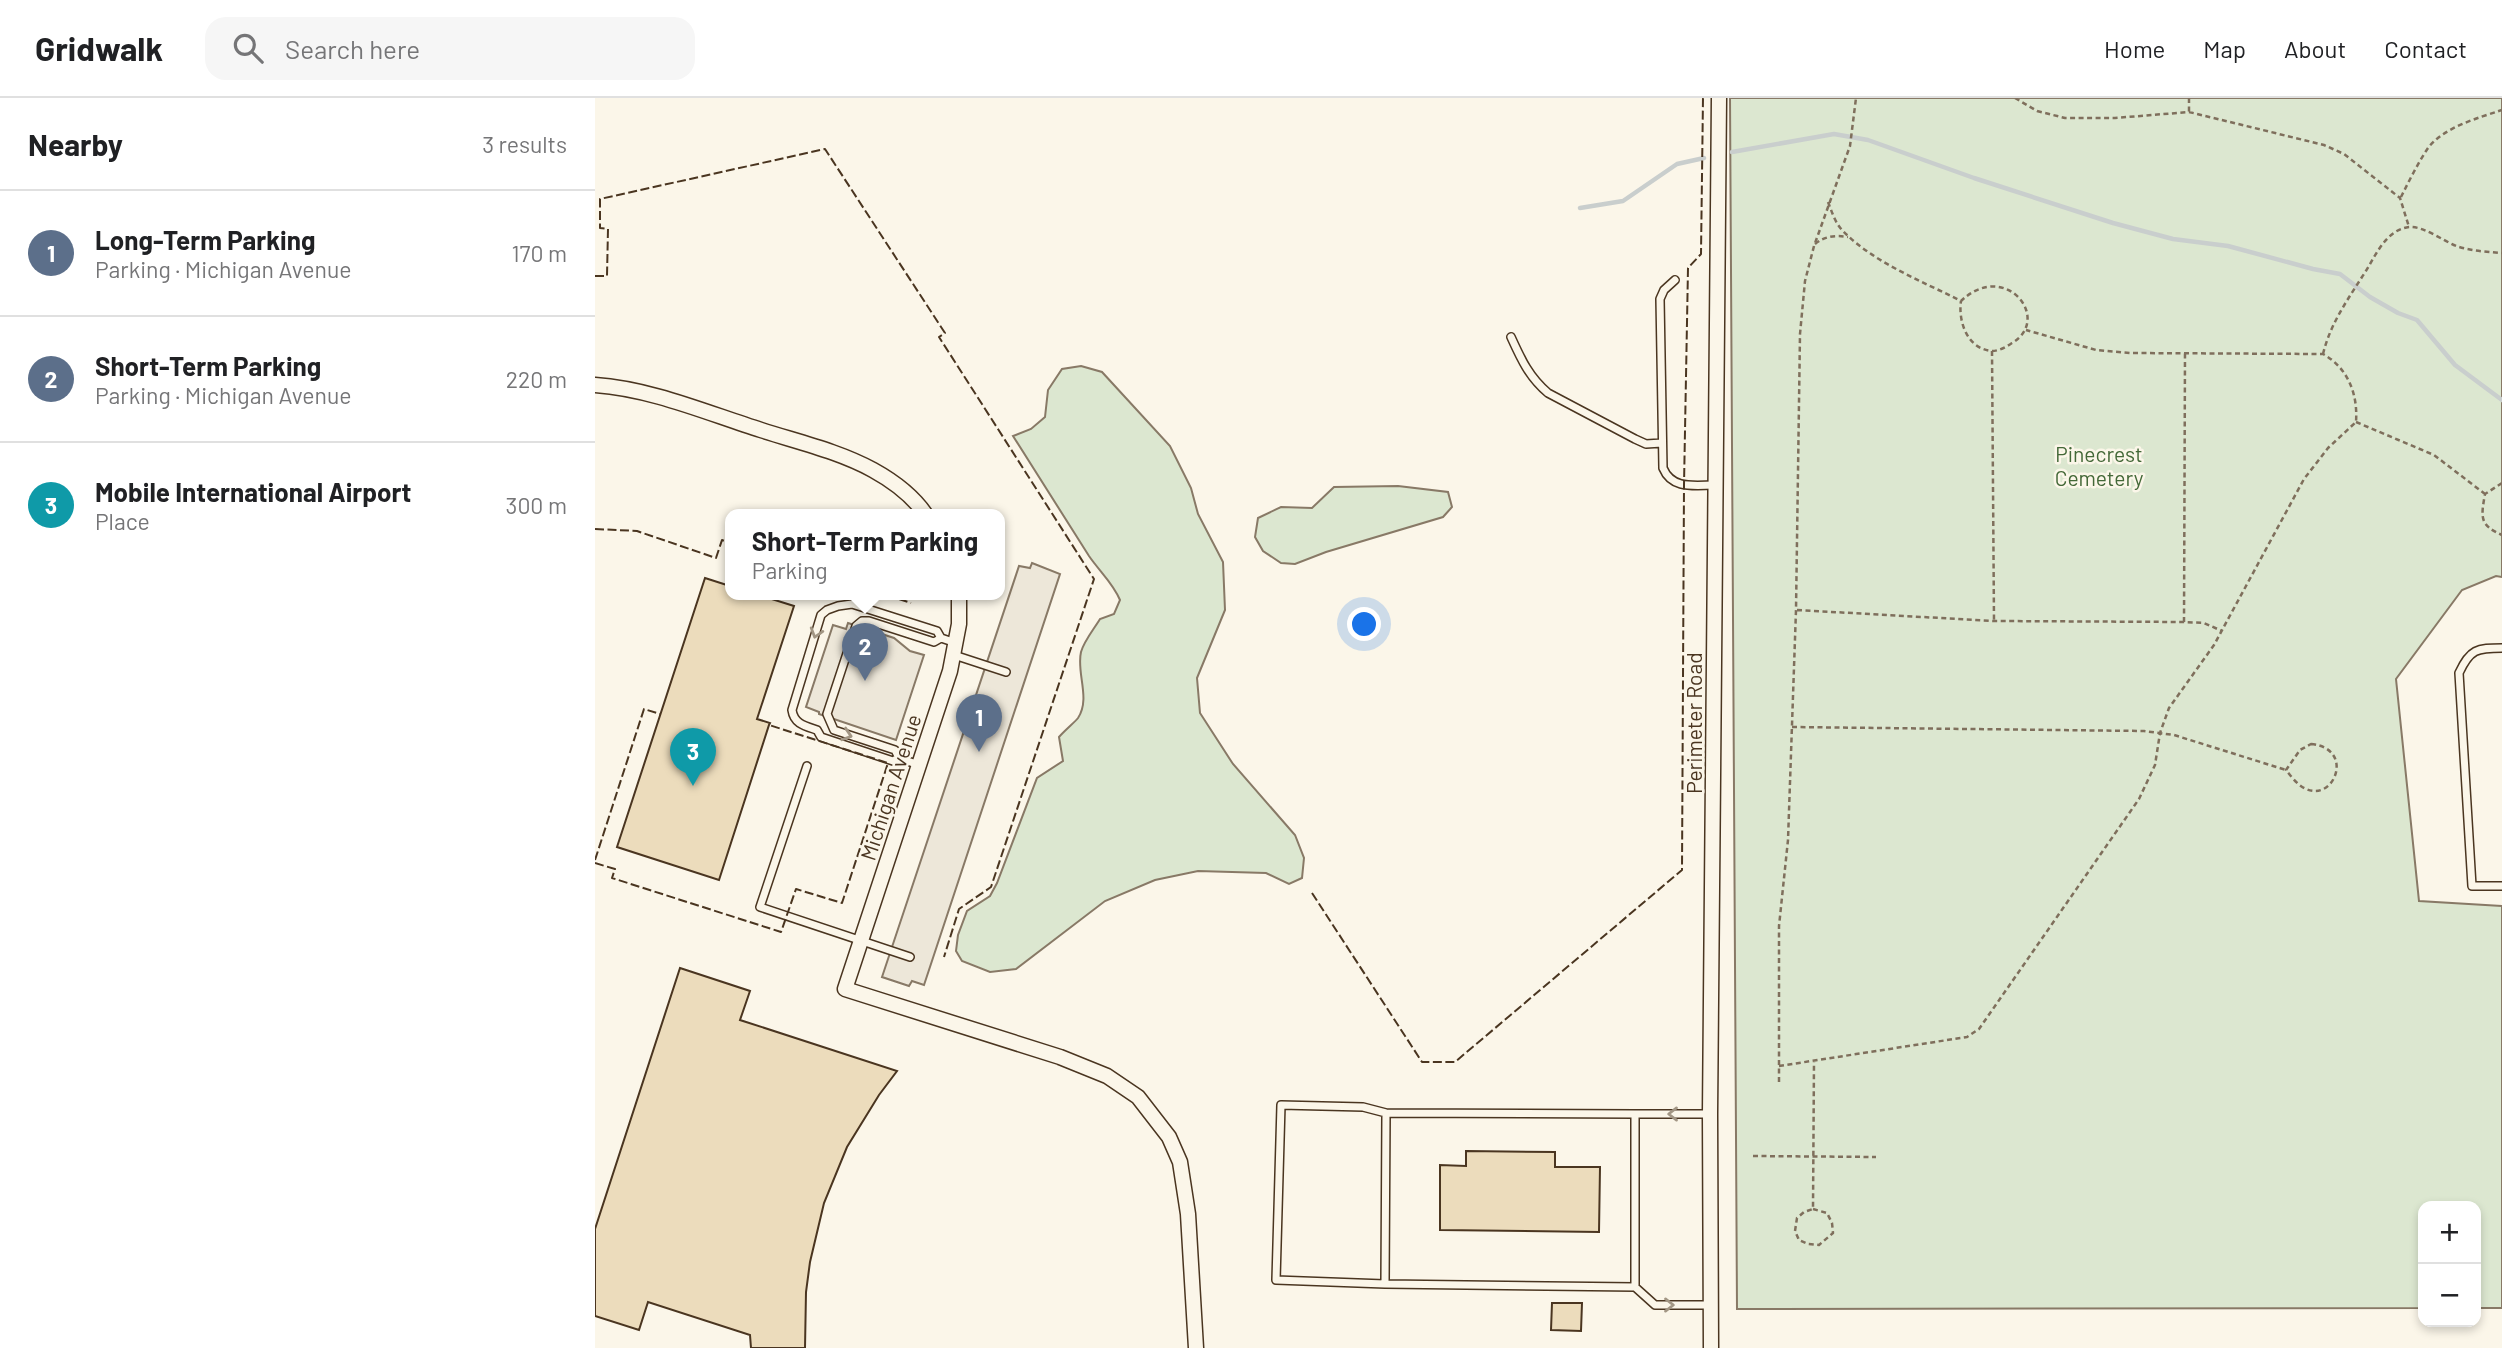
<!DOCTYPE html>
<meta charset="utf-8">
<style>
body{margin:0;font-family:Barlow,sans-serif;background:#f6f6f6;color:#202124}
.controls{position:absolute;right:21px;bottom:21px;display:grid;overflow:hidden;border-radius:14px;box-shadow:0 4px 10px #0003}
.controls button{width:63px;height:63px;display:grid;place-items:center;padding:0;border:0;border-bottom:2px solid #e0e0e0;background:#fff;color:#202124;font:35px sans-serif}
.you{position:absolute;left:770px;top:527px;width:24px;height:24px;margin:-18px;border:5px solid #fff;border-radius:50%;background:#1a73e8;box-shadow:0 0 0 10px #1a73e833}
.badge{display:grid;place-items:center;width:46px;height:46px;border-radius:50%;background:#d93025;color:#fff;font-size:23px;font-weight:700}
.pin{position:absolute;translate:-50% -58px;filter:drop-shadow(0 2px 4px #0008)}
.pin::after{content:'';position:absolute;top:37px;width:24px;height:21px;background:inherit;clip-path:polygon(0 0,100% 0,50% 100%)}
.popup{position:absolute;left:130px;top:411px;width:280px;height:91px;box-sizing:border-box;display:grid;place-content:center;border-radius:14px;background:#fff;filter:drop-shadow(0 2px 5px #0005);font-size:23px;white-space:nowrap;color:#757577}
.popup b{font-size:26px;color:#202124}
.popup::after{content:'';position:absolute;left:50%;top:100%;margin-left:-14px;border:14px solid transparent;border-top-color:#fff}
.list{margin:0;padding:0;list-style:none}
h2{display:flex;justify-content:space-between;align-items:center;height:91px;margin:0;padding:0 28px;font-size:30px}
h2 small{font-size:23px;font-weight:400;color:#757577}
.list li{display:grid;grid-template-columns:46px 1fr auto;gap:21px;align-items:center;box-sizing:border-box;height:126px;padding:0 28px;border-top:2px solid #e0e0e0}
.list b{display:block;font-size:26px;white-space:nowrap}
.list p{margin:0;font-size:23px;white-space:nowrap;color:#757577}
.list em{font-size:23px;font-style:normal;color:#757577}
.icon{flex:none;width:38px;height:38px;fill:none;stroke:currentColor;stroke-width:2;stroke-linecap:round;stroke-linejoin:round}
.map{position:relative;flex:none;width:1907px;height:1250px;overflow:hidden}
header{display:flex;align-items:center;gap:42px;box-sizing:border-box;height:98px;padding:0 35px;background:#fff;border-bottom:2px solid #e0e0e0}
header strong{font-size:33px}
nav{display:flex;gap:38px;margin-inline-start:auto;font-size:24px}
.search{width:490px;height:63px;background:#f6f6f6;display:flex;align-items:center;gap:18px;box-sizing:border-box;padding:0 24px;border-radius:21px;color:#757577;font-size:26px}
main{display:flex}
aside{flex:1;background:#fff}
.map>svg:first-child{display:block}
.green{fill:#dce7d0;stroke:#887966;stroke-width:2}
.parking{fill:#ede7d9;stroke:#887966;stroke-width:2}
.lines{fill:none;stroke-linecap:round;stroke-linejoin:round}
.stream{stroke:#c9cecd;stroke-width:4.5}
.building{fill:#ecdcbc;stroke:#4a3520;stroke-width:2}
.service-casing{stroke:#4a3520;stroke-width:10}
.minor-casing{stroke:#4a3520;stroke-width:17}
.path{stroke:#7f6f5c;stroke-width:2.5;stroke-dasharray:5 3.5;stroke-linecap:butt}
.service{stroke:#fbf6e9;stroke-width:7}
.minor{stroke:#fbf6e9;stroke-width:14}
.fence{stroke:#4a3520;stroke-width:2;stroke-dasharray:9 3.5;stroke-linecap:butt}
.oneway{stroke:#a29684}
.labels{text-anchor:middle;dominant-baseline:central;stroke-width:5;stroke-linejoin:round;paint-order:stroke}
.park-label{font-size:21px;fill:#436837;stroke:#fbf6e9}
.street-label{font-size:21px;fill:#4a3520;stroke:#fbf6e9}
</style>
<header>
<strong>Gridwalk</strong>
<div class="search"><svg class="icon" aria-label="search" viewBox="0 0 24 24"><circle cx="10" cy="10" r="6"/><path d="M15 15l6 6"/></svg>Search here</div>
<nav><a>Home</a><a>Map</a><a>About</a><a>Contact</a></nav>
</header>
<main>
<aside>
<h2>Nearby<small>3 results</small></h2>
<ul class="list">
<li><span class="badge" style="background:#5c6f8a">1</span><div><b>Long-Term Parking</b><p>Parking · Michigan Avenue</p></div><em>170 m</em></li>
<li><span class="badge" style="background:#5c6f8a">2</span><div><b>Short-Term Parking</b><p>Parking · Michigan Avenue</p></div><em>220 m</em></li>
<li><span class="badge" style="background:#0f9aa8">3</span><div><b>Mobile International Airport</b><p>Place</p></div><em>300 m</em></li>
</ul>
</aside>
<div class="map">
<svg width="1907" height="1250" viewBox="0 0 1907 1250">
<rect width="100%" height="100%" fill="#fbf6e9"/>
<path class="green" d="M1135 0H1907V479L1901 478 1867 492 1801 581 1824 803 1907 808V1210H1881V1108H1828V1210L1142 1211Z
M486 268 507 274 575 348 596 390 603 416 628 464 630 512 602 580 605 615 638 666 700 737 709 760 707 780 694 786 671 775 603 773 560 782 510 803 421 871 395 874 367 863 361 853 363 837 372 813 395 798 402 785 442 680 468 663 464 639C470 632 480 624 483 620 496 600 481 575 486 554 489 543 499 531 505 521L519 516 525 502C518 485 505 474 494 458L418 338 436 331 450 319 453 292 467 271Z
M803 388 853 394 857 409 848 419 731 454 700 466 686 465 668 453 660 439 663 420 686 409 717 410 739 389Z"/>
<path class="parking" d="M437 465 465 476 329 887 317 883 314 888 287 879 424 468 435 470Z
M253 525 299 540 315 553 329 557 301 642 224 616V614L211 609 238 527 251 531Z"/>
<g class="lines">
<path class="stream" d="M1137 54 1239 36 1273 42 1379 80 1518 125 1578 141 1633 148 1718 171 1745 176 1775 199 1803 215 1822 222 1860 267 1907 302
M985 110 1028 103 1082 66 1109 60"/>
</g>
<path class="building" d="M110 480 135 488V497H164L199 508 162 621 175 625 174 627 124 782 22 749Z
M85 870 155 893 145 922 302 973 284 997 252 1049 229 1105 215 1164 211 1194 210 1250H156L155 1237 53 1204 44 1232 0 1218V1131Z
M871 1053 960 1054V1069H1005L1004 1134 845 1132V1067L871 1068Z
M957 1205H987L986 1233 956 1232Z"/>
<g class="lines">
<g class="service-casing">
<path id="service" d="M1080 182 1069 192 1065 201 1068 370C1077 392 1100 387 1120 387
M916 239C926 261 934 279 953 295L1040 341 1051 346 1067 345
M1907 550C1882 550 1875 551 1864 575L1877 788H1907
M359 557 411 574
M304 660 300 652 239 632 232 616 261 528 267 523H274L339 544 346 540
M324 667 304 660 298 663 226 639 222 632C210 628 199 626 197 612L226 517 232 512 243 508 257 506 342 533 346 540 361 545
M212 668 165 809 315 859
M1040 1016H1115
M790 1186 681 1182 686 1007 768 1009 791 1015 1040 1016V1189L790 1186 791 1015
M1040 1189 1060 1207H1115"/>
</g>
<g class="minor-casing">
<path id="minor" d="M0 287C57 291 112 315 166 332 203 344 243 353 278 372 298 383 318 398 331 417
M364 497V526L355 573 250 891 465 959 512 978 543 999 574 1039 585 1064 593 1116 601 1250
M1116 1250 1115 1016 1124 0"/>
</g>
<path class="path" d="M1420 0 1442 13 1470 20H1520L1594 14 1729 47 1749 56 1805 100 1814 129
M1594 0V14
M1806 99C1814 83 1823 65 1833 50 1849 29 1883 20 1907 12
M1233 104C1237 114 1240 125 1248 133 1279 165 1327 183 1366 203 1410 161 1458 221 1417 245 1411 249 1404 253 1397 253 1372 251 1363 223 1366 203
M1220 146C1230 138 1240 137 1253 139
M1397 253 1399 523
M1728 256C1735 227 1751 204 1767 179 1779 162 1789 132 1814 129 1830 128 1849 144 1864 149 1878 153 1893 154 1907 155
M1761 324 1839 357 1890 396
M1907 385 1890 396C1886 419 1884 427 1907 437
M1202 512 1399 523 1589 524 1609 525 1627 533
M1589 524 1590 255
M1197 629 1549 633 1579 637 1691 672
M1716 646C1760 650 1740 704 1711 691 1702 687 1696 678 1691 672L1705 652Z
M1184 968 1372 939 1384 931 1544 701 1560 667 1565 635 1574 610 1619 547 1709 381 1733 350 1761 324C1763 296 1753 270 1728 256L1535 255 1501 252 1431 232
M1184 984V828L1193 742 1201 512 1205 236 1210 183 1219 148 1255 48 1261 0
M1158 1058 1281 1059
M1218 1111 1232 1115 1237 1125 1238 1135 1224 1147 1213 1146 1204 1142 1200 1133 1202 1120 1209 1114 1218 1111 1219 963"/>
<use href="#service" class="service"/>
<use href="#minor" class="minor"/>
<path class="fence" d="M0 178H12L13 131 5 130V101L230 51 350 235 344 239 499 481 396 789 364 811 349 859
M0 431 42 433 121 460 127 442 135 445
M292 497 316 505
M0 762 49 611 65 616
M0 765 20 771 17 780 186 834 201 791 247 805 293 665 174 627
M717 795 827 964H860L1087 772 1089 387 1093 170 1106 156 1108 0"/>
</g>
<defs><path id="oneway-chevron" d="M-2-3.5L2.5 0L-2 3.5" fill="none" stroke-width="1.6" stroke-linecap="round" stroke-linejoin="round" transform="scale(1.75)"/></defs>
<g class="oneway">
<use href="#oneway-chevron" transform="translate(221 535) rotate(107)"/>
<use href="#oneway-chevron" transform="translate(252 637) rotate(18)"/>
<use href="#oneway-chevron" transform="translate(1078 1016) rotate(180)"/>
<use href="#oneway-chevron" transform="translate(1074 1207)"/>
</g>
<g class="labels">
<g class="park-label">
<text x="1504" y="355">Pinecrest<tspan x="1504" dy="24">Cemetery</tspan></text>
</g>
<g class="street-label">
<text transform="translate(1098 625) rotate(-90)">Perimeter Road</text>
<text transform="translate(295 689) rotate(-72)">Michigan Avenue</text>
</g>
</g>
</svg>
<div class="controls">
<button>+</button>
<button>−</button>
</div>
<div class="you"></div>
<div class="pin badge" style="left:384px;top:654px;background:#5c6f8a">1</div>
<div class="pin badge" style="left:270px;top:583px;background:#5c6f8a">2</div>
<div class="popup"><b>Short-Term Parking</b>Parking</div>
<div class="pin badge" style="left:98px;top:688px;background:#0f9aa8">3</div>
</div>
</main>
